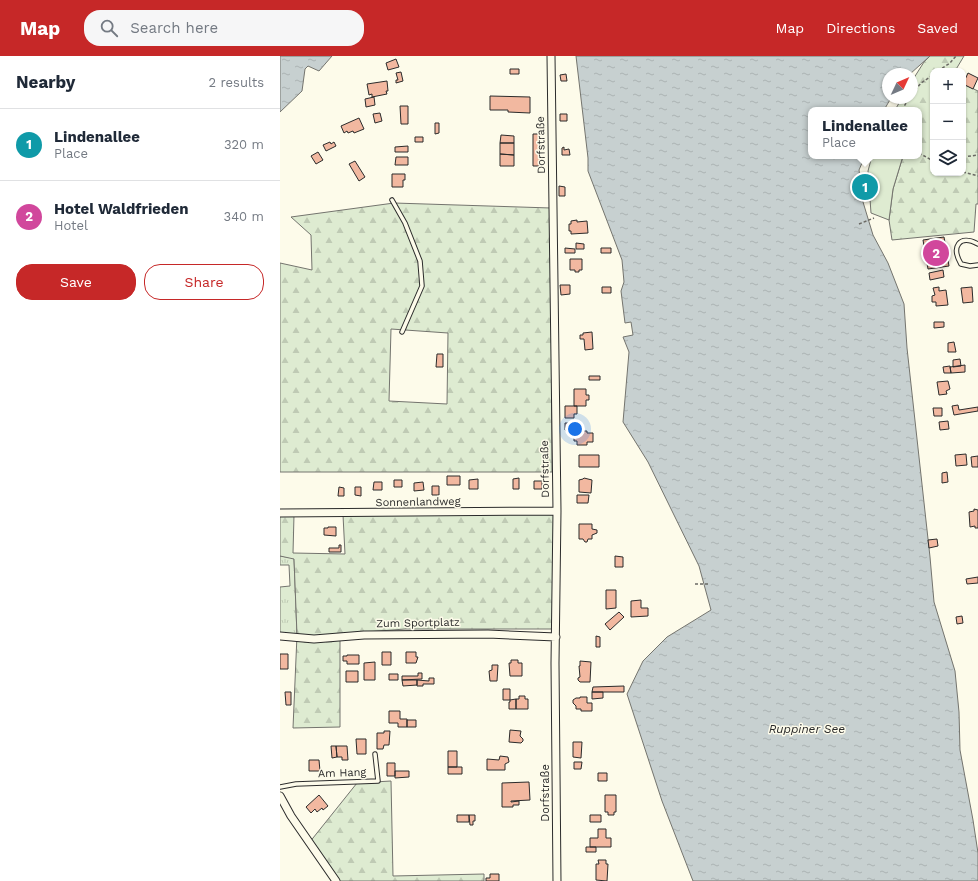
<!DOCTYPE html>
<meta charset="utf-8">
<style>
body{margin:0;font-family:"Work Sans",sans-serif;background:#f6f6f7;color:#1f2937}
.controls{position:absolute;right:12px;top:12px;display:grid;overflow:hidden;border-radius:8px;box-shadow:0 1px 3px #0004}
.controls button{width:36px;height:36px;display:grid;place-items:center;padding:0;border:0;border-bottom:1px solid #e0e1e3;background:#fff;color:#1f2937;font:20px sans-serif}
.compass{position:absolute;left:602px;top:12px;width:36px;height:36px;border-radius:50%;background:#fff;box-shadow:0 1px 3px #0004;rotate:46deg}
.you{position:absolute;left:295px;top:373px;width:14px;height:14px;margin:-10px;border:3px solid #fff;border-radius:50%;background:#1a73e8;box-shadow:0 0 0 6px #1a73e833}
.badge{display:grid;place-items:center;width:26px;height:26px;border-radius:50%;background:#c62828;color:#fff;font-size:13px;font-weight:700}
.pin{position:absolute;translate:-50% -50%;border:2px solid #fff;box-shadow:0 1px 4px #0006}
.popup{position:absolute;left:528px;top:51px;width:114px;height:52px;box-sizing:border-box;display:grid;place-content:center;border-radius:8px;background:#fff;filter:drop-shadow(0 1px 3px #0005);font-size:13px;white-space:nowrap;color:#747a83}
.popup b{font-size:15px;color:#1f2937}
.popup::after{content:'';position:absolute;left:50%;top:100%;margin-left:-8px;border:8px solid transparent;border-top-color:#fff}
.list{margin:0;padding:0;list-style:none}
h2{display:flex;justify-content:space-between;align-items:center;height:52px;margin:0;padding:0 16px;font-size:17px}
h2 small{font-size:13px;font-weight:400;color:#747a83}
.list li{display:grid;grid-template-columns:26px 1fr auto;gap:12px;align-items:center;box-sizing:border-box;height:72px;padding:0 16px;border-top:1px solid #e0e1e3}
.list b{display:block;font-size:15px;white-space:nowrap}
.list p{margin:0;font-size:13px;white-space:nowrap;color:#747a83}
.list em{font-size:13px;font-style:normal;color:#747a83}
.actions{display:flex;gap:8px;padding:12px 16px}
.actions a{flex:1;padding:9px 0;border:1px solid #c62828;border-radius:16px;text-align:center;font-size:14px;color:#c62828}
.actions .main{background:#c62828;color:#fff}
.icon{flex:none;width:22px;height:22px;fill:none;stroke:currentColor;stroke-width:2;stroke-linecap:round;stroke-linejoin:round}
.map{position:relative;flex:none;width:698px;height:825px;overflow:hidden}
header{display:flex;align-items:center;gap:24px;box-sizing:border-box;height:56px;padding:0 20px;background:#c62828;color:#fff}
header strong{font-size:19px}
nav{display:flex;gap:22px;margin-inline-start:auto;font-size:14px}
.search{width:280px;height:36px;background:#f6f6f7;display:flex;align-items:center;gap:10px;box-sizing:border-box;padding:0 14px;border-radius:16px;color:#747a83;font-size:15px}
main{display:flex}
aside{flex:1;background:#fff}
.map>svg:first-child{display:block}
.grass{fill:url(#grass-tufts);stroke:#74746e}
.forest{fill:url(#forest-firs);stroke:#74746e;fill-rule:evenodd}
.park{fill:#deebd1;stroke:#74746e}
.water{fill:url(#water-ripples);stroke:#74746e}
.building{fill:#f2b8a0;stroke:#2b2b2b}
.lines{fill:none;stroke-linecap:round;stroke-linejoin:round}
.lane-casing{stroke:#2b2b2b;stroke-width:5.5}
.street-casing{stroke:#2b2b2b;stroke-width:9}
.path{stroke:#6a6964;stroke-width:1.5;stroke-dasharray:3 2;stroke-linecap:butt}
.lane{stroke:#fdfbea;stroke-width:3.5}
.street{stroke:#fdfbea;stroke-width:7}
.labels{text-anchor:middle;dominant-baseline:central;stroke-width:3;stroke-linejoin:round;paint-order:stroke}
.street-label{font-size:11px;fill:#2b2b2b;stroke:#fdfbea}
.water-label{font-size:12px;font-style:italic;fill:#2b2b2b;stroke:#fdfbea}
</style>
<header>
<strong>Map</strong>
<div class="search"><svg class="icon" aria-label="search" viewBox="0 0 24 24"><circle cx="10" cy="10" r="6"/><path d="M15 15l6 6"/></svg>Search here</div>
<nav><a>Map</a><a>Directions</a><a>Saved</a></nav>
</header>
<main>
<aside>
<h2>Nearby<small>2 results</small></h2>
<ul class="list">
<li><span class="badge" style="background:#0f9aa8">1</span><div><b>Lindenallee</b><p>Place</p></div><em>320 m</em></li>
<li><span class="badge" style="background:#d1479c">2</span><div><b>Hotel Waldfrieden</b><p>Hotel</p></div><em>340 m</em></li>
</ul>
<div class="actions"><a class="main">Save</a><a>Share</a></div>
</aside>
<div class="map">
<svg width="698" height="825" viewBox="0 0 698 825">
<defs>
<pattern id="grass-tufts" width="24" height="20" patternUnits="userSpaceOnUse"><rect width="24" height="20" fill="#deebd1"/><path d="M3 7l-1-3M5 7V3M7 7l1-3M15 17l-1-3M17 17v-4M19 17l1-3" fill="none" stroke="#bfcab4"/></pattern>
<pattern id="forest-firs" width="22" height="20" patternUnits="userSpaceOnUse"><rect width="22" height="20" fill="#deebd1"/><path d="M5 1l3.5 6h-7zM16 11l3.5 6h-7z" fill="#bfcab4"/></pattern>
<pattern id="water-ripples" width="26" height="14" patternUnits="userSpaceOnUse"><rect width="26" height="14" fill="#c7d0d0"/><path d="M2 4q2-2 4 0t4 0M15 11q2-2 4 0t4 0" fill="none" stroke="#abb3b3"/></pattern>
</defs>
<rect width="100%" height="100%" fill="#fdfbea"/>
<path class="grass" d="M0 500 14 502 17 579 0 578V531L10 530 9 509H0Z"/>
<path class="forest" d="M650 0H684L675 15H653V117H683V28L698 35V148H696L694 176 612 184 609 164 613 133 623 100H639V54H615L622 42H632V25L644 6Z
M114 147 271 152 272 416H0V207L32 214 31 179 11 161ZM111 273 168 277 167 348 109 345Z
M276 456 274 573H125L60 578V671L13 672 17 579 14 503 0 500V459H14L13 497 65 498 63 459Z
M111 725 113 820 204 818V825H57L29 787 77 727Z"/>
<path class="park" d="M592 100H623L613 133 609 164 591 157 588 115Z"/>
<path class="water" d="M0 0H52L39 15 28 10 25 13 22 35 0 56Z
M296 0H650L630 18H608V42H611L604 54H531V100H585L579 114 583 146 593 179 608 207 624 248 627 292 650 501 654 546 675 615 679 656 680 694 693 764 698 797V825H413L382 745 347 638 363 605 387 581 431 554 419 510 368 406 343 366 349 296 343 281 353 279 351 266 345 267 341 235 344 226 342 204 308 115V102Z"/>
<path class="building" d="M116 3 119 11 108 14 106 7Z
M230 13H239V18H230Z
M121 16 123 25 116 27V24H118L116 17Z
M688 17 698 22 693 33 683 28Z
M286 18 287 25H281L280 19Z
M107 25 108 35H106L107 38 92 41V38L89 39 87 28Z
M210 40 250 41V57L228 56V54H210Z
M94 41 95 49 86 51 85 43Z
M120 50H128V68H121Z
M100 57 102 65 95 67 93 58Z
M280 58H287V65H280Z
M79 62 84 73 74 77 73 75 68 77 67 75 64 77 61 70Z
M155 67H159V77L155 78Z
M253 78H259L260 110H253Z
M221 79 234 80V87H220Z
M135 81H143V86H135Z
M50 86 51 88 54 86 56 90 46 95 43 89Z
M220 87H234V99L220 98Z
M128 90V96H115V91Z
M284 91V94L289 93 290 99H282V92Z
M38 96 43 104 36 108 31 100Z
M220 98 234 99V110H220Z
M116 101H128V109H115Z
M75 105 85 121 79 125 69 108Z
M112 118H125V124H123V131H112Z
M279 130 285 131V140H279Z
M297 164V166L307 165 308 177 291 178V175H289V168H291V165Z
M664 181 669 210 648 213 643 184Z
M296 187 304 188V193H296Z
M285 192 295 193V197H285Z
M321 192H331V197H321Z
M290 203H302V214H299V216H295V214H290Z
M663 214 664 221 650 224 649 217Z
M280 229H290V238L281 239Z
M322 231H331V237H322Z
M659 231V235L666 234 668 249 656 250V246H652V240L655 239 653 232Z
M692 231 693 246 683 247 681 232Z
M654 266H664V271L654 272Z
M312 276 313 293 305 294 304 283H300V279H303V277Z
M674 286 676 296H668V287Z
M157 298H163V311H156Z
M680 303 681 310 673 311V304Z
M685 309V316L671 317 670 311Z
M670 310 671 317H664L663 311Z
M309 320H320V324H309Z
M668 325 670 333 666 335 667 338 659 339 657 326Z
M294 333H306V339H309V344H306V350H294Z
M678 349 679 354 698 351V355L674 359 672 350Z
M285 350H297V358H294V362H285Z
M653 352H662V360H654Z
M668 365 669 373 660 374 659 366Z
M285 367H294V370H303V374H285Z
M297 375H307V377H313V386H307V389H297V385H294V380H297Z
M686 398 687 409 676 410 675 399Z
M299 399H319V411H299Z
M698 400V411H692L691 401Z
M667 416 668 426 662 427V417Z
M167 420H180V429H167Z
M239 422V433H233V423Z
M304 422 312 424 311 437 299 436V424L303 423Z
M198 423V433H189V424Z
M114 424H122V431H114Z
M254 425H262V433H254Z
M94 426H102V434H93Z
M143 426 144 434 134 435V427Z
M152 430H159V439H152Z
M59 431 64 432V440H58Z
M75 431H81V440L75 439Z
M297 439H309L308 447H297Z
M694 453 698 454V472H695V470L690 471 689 456 694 455Z
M299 468H312V473L317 474V477L312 479V483H308L307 486H305L303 483H299Z
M48 471H56V480L44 479V472H48Z
M657 483 658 490 649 492 648 484Z
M59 489H61V496H49V492H59Z
M335 500 343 501V511H335Z
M698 521V527L687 528 686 523Z
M326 534H336V552L326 553Z
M361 544V552H368V560L351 561V545Z
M339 556 344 561 330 574 325 568Z
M682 560 683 567 677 568 676 561Z
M316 580 320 581V591H316Z
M102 596H111V609H102Z
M126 596H136V601H138L136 607H126Z
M0 598H8V613H0Z
M67 599H79V608H67V605H63V600H67Z
M231 604H238V607H242V620H230L229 607H231Z
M300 605 311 606 310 626H300L298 624V622L300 621 299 610H300Z
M95 606V624H84V607Z
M212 609H218L217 625H210L209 615 212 614Z
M66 615H78V626H66Z
M138 617H142V623L122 624V620H138Z
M109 618H118V624H109Z
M149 622H154V628H143V630H137V624L149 625Z
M122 624H137V629L123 630Z
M344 630V636H312L313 631Z
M223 633H230V644H223Z
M5 636H11V649H6Z
M312 636H323V642L312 643Z
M239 640H245V643H248V653H236V643H239Z
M300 641H307V647H312V655H301V653H296V650L293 647V644L296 642H300Z
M236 643V653H229V646H230V644Z
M109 655H120V663H127V671H118V667H109Z
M127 664H136V671H127Z
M230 674 241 675 240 680 243 683V685L241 687 229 686Z
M104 675H110L109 689H104L103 693H97V677H104Z
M76 683H86V698H77Z
M293 686H302L301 702 293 701Z
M51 690H56L57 701 52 702Z
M56 690H67L68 704H62V701H57Z
M168 695H177V711H168Z
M220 700 228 701 229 706 225 708V714H207V703L219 704Z
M29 704H39L40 715H29Z
M294 706H302L301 713H294Z
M107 707H115V720H107Z
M168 711H182V718H168Z
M115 715H129V721L115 722Z
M318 717H327V725H318Z
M249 726 250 744 231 745V746L239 745V749H233V751H222V727Z
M39 739 48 750 43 754 42 752 37 756 35 753 31 757 26 751Z
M325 739H336V756H334V759H328V756H325Z
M177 759H189V766H177Z
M189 759H195V765H193V769H190Z
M310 759H321V766H310Z
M318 773H326V782H331V791H310V782H318Z
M306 791H316V796H306Z
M318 804H326V808H328L327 825 316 824V808H319Z
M210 818H219V825H206V822H210Z"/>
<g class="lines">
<g class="lane-casing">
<path id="lane" d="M112 144 125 167 140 205 142 230 122 276
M698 188C679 178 671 191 681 208L690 210 698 209
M0 731 16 728 98 725 95 698"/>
</g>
<g class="street-casing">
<path id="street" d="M271 0 277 455 275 607 277 825
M0 457 277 455
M0 580 34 583 84 579 208 578 276 581
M0 740 11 760 56 825"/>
</g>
<path class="path" d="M658 15 670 7 676 0
M632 38 641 27 653 19
M622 54 629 42
M639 97 653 105
M683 101 698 99
M683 116 698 120
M579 168 594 162
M415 528H428"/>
<use href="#lane" class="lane"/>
<use href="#street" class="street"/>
</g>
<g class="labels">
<g class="street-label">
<text transform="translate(261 89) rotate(-91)">Dorfstraße</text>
<text transform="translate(265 413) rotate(-91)">Dorfstraße</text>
<text transform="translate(138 446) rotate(-1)">Sonnenlandweg</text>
<text transform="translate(138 567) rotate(-1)">Zum Sportplatz</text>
<text transform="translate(62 717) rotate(-2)">Am Hang</text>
<text transform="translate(265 737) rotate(-90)">Dorfstraße</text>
</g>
<g class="water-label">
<text x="527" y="673">Ruppiner See</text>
</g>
</g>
</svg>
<div class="controls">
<button>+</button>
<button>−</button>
<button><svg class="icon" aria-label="layers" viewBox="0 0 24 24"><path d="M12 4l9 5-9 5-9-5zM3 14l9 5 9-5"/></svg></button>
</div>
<svg class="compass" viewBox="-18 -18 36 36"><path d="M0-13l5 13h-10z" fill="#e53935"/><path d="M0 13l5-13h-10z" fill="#747a83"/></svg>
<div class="you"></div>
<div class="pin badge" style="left:585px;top:131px;background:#0f9aa8">1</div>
<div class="popup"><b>Lindenallee</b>Place</div>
<div class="pin badge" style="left:656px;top:197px;background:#d1479c">2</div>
</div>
</main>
